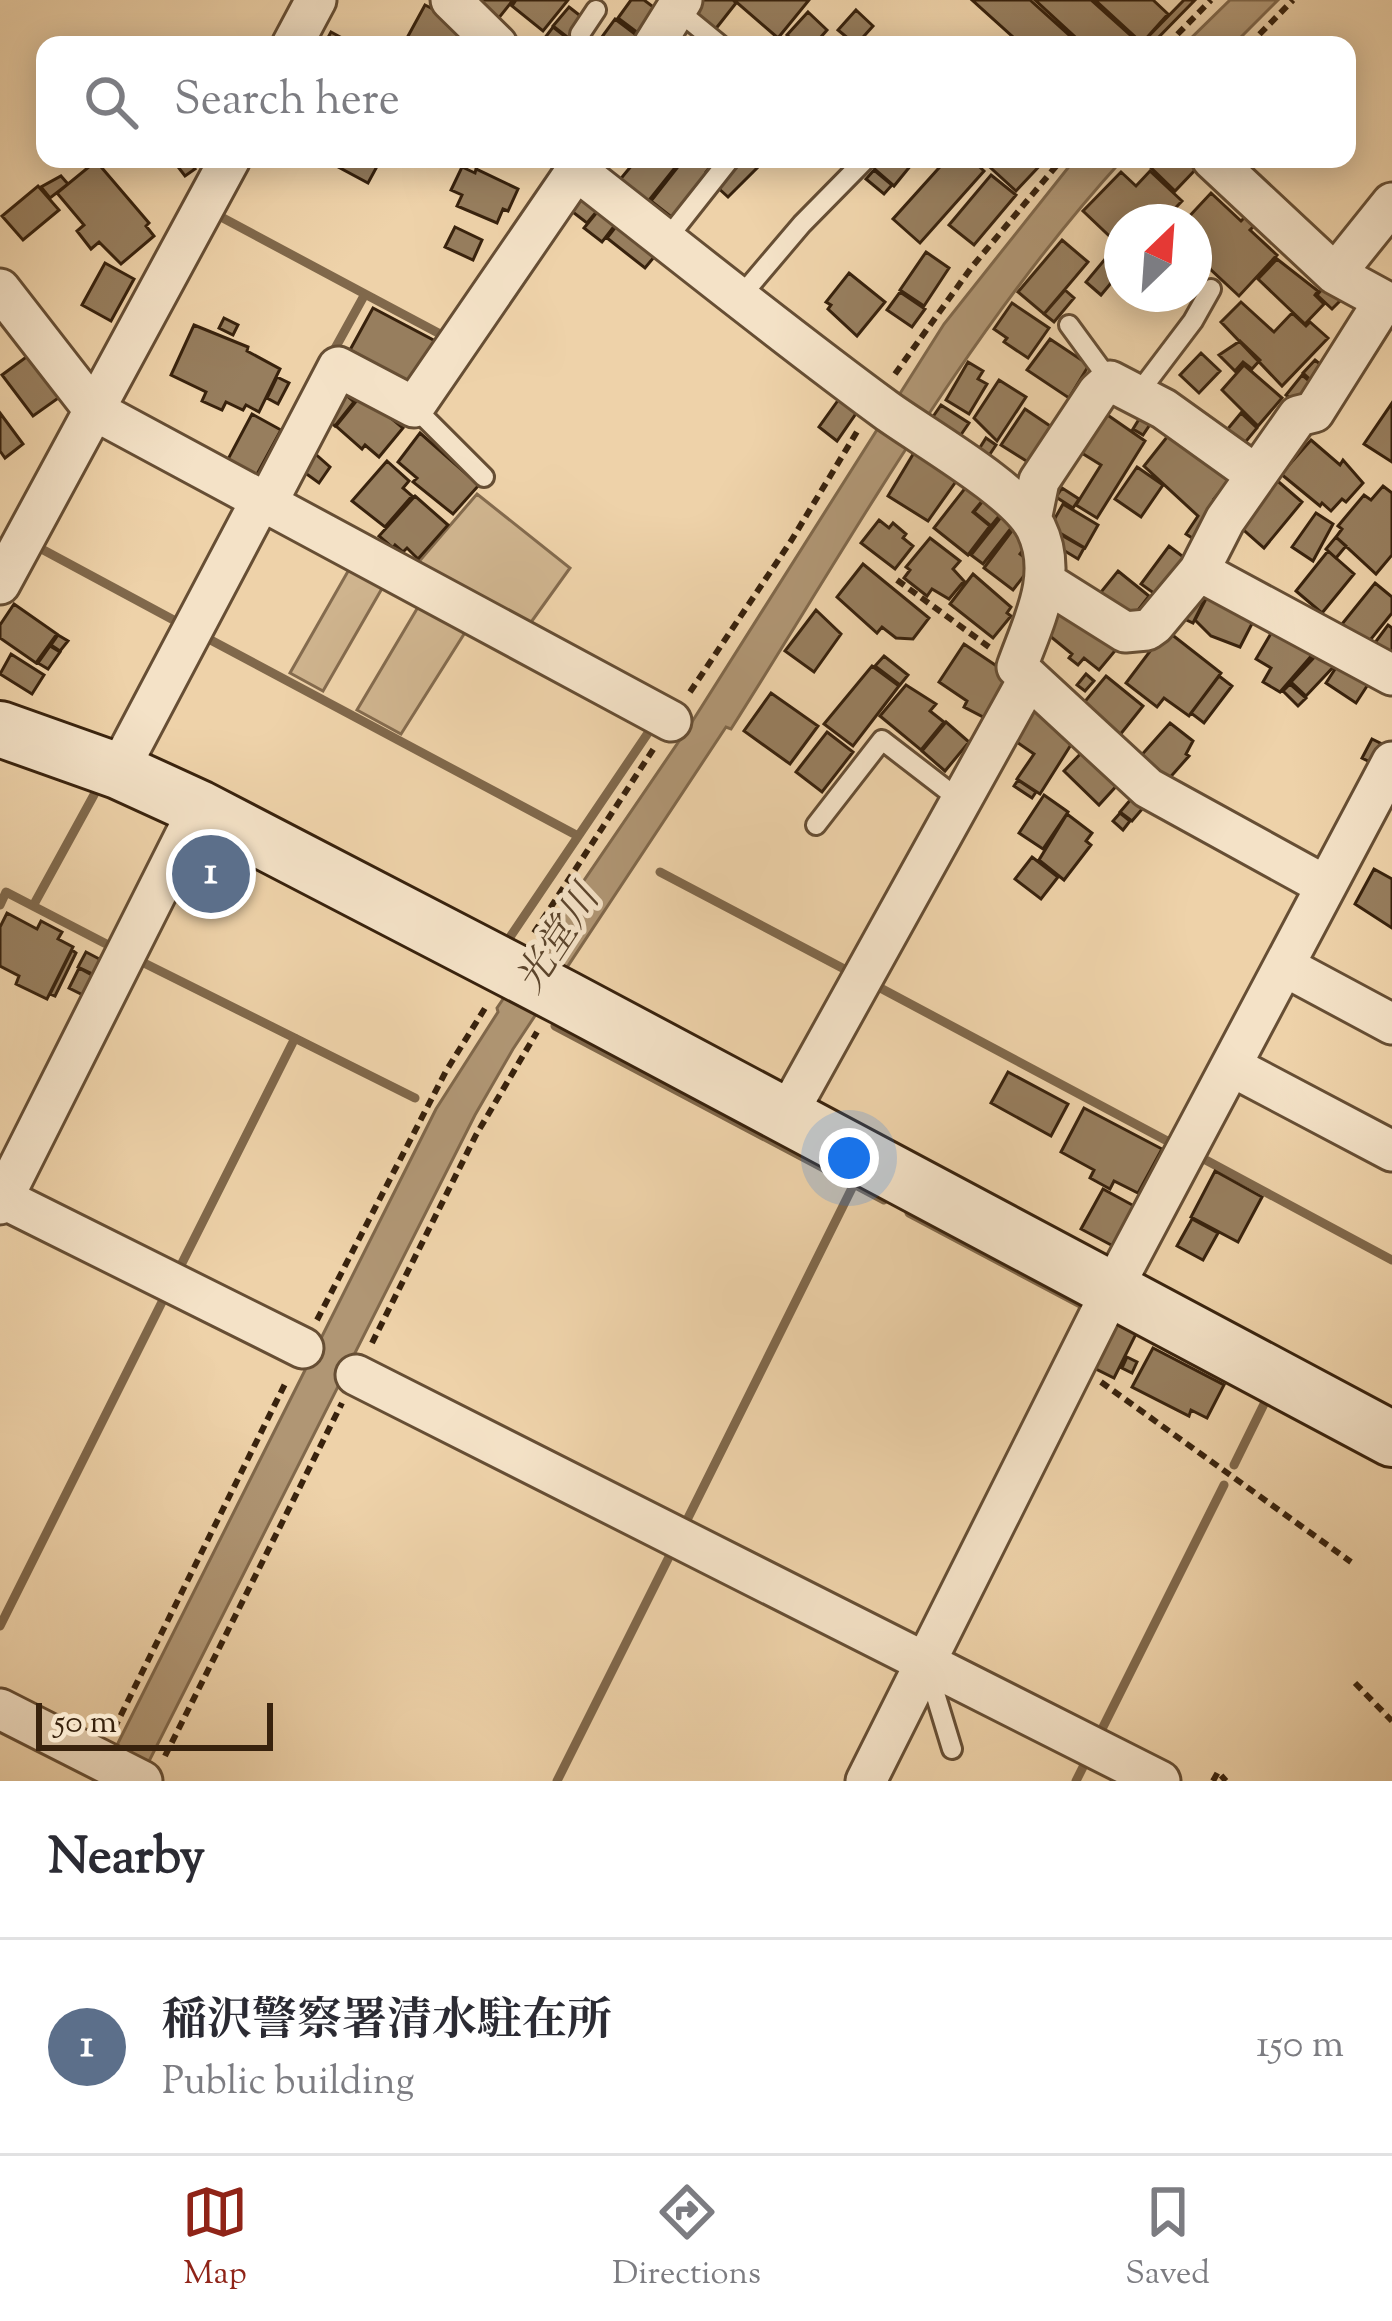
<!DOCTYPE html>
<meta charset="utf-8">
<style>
body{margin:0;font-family:"Sorts Mill Goudy","Noto Serif JP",serif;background:#f2f2f3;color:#2b2b33}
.compass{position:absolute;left:1104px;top:204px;width:108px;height:108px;border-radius:50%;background:#fff;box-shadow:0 6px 30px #0003;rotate:25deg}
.scale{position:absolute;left:36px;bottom:30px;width:237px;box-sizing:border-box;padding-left:12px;border:6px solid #38220d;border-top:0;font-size:33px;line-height:42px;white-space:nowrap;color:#38220d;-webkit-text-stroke:9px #f4e2c7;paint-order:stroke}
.you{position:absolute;left:849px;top:1158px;width:42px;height:42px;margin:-30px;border:9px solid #fff;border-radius:50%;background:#1a73e8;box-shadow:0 0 0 18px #1a73e833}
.badge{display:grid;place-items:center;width:78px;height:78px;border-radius:50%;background:#8f2418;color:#fff;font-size:39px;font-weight:700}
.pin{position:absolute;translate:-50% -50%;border:6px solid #fff;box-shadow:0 3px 12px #0006}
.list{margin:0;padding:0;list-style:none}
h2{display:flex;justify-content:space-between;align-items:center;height:156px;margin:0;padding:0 48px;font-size:51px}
h2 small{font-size:39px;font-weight:400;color:#7c7c81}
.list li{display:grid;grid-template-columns:78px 1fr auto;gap:36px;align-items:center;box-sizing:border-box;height:216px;padding:0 48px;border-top:3px solid #e1e1e2}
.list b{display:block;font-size:45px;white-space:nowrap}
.list p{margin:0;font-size:39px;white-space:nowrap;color:#7c7c81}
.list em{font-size:39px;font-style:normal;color:#7c7c81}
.icon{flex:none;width:66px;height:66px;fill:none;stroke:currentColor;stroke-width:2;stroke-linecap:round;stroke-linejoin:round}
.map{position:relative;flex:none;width:1392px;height:1781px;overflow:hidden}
.search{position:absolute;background:#fff;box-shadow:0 6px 30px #0003;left:36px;right:36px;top:36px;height:132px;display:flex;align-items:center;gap:30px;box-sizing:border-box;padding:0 42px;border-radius:24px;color:#7c7c81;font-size:45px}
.sheet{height:372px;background:#fff}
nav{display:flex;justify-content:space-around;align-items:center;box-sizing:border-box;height:168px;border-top:3px solid #e1e1e2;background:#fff;font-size:33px;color:#7c7c81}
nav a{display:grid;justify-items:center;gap:6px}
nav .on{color:#8f2418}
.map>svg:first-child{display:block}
.green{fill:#cfb48e;stroke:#846b4e;stroke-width:3}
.water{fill:#b09674;stroke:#80684b;stroke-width:3}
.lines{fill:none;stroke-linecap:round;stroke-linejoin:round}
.stream{stroke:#80684b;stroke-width:9}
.building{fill:#977e5e;stroke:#38220d;stroke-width:3}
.lane-casing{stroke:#664e34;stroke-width:24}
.street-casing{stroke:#664e34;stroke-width:45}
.secondary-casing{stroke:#38220d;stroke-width:60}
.path{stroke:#38220d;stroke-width:6;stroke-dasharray:9 6;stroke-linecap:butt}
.lane{stroke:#f4e2c7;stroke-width:18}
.street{stroke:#f4e2c7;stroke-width:39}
.secondary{stroke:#f4e2c7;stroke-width:54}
.labels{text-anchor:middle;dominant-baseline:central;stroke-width:10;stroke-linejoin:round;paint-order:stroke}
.water-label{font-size:39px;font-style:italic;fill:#5c452c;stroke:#f4e2c7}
</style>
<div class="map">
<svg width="1392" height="1781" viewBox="0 0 1392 1781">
<rect width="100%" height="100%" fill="#eed2a9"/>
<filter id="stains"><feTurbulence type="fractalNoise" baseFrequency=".00167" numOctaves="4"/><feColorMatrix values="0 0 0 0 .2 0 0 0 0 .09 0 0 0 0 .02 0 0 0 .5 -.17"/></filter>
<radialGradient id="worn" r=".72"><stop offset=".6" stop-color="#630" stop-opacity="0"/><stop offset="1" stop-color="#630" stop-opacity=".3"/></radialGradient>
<path class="green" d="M477 494 570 568 524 632 410 572Z
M355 559 388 578 323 691 290 673Z
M424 597 471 623 401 734 357 710Z"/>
<path class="water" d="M1230 0H1278L1233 45H1184Z
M1075 159H1123C968 329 854 535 731 729L726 727 513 1049 475 1115 139 1781H99L436 1109 498 1012 497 1008 690 725 944 324Z"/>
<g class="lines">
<path class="stream" d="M223 218 365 294 333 352
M365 294 442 335
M36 546 181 624
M205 637 578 836
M660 872 848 971
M0 905 6 892 114 948
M33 906 95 793
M508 940 648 733
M134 958 415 1098
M871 983 1171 1143
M555 1026 884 1200
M1202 1158 1392 1260
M909 1213 1088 1308
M176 1275 295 1038
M1234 1465 1266 1400 1260 1397
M683 1528 854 1184
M0 1626 167 1292
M1099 1735 1224 1485
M557 1781 672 1551
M1076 1781 1087 1759"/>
</g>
<path class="building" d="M474 0H513L498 19Z
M516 0H568L543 31 512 6Z
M631 0H644L660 12 642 36 618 18Z
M698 0H733L736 3 714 31 690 11Z
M734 0H809L778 38Z
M972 0H1030L1080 45H1022Z
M1035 0H1091L1139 43 1084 45Z
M1095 0H1153L1168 14 1142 43Z
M1184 0H1195L1151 45H1140Z
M425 5 474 30 485 45H420L407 38Z
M569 7 587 21 571 40 553 26Z
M856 10 873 26 856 45 838 30Z
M808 12 827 30 814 45H798L787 35Z
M615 19 647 43 646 45H596Z
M553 27 571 41 567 45H552L544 39Z
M331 32 355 45H324Z
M172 159H187L195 169 185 176Z
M330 159H381L368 183 329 162Z
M637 159H682L646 204 618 182Z
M684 159H716L706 172 709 175 674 219 651 201Z
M742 159H753L760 165 728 197 716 186Z
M876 159H906L912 164 894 186 871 166Z
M947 159H971L984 171 920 243 893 219Z
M981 159H1046L1016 191Z
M1142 159H1193L1197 168 1175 191Z
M96 161 149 223 146 226 154 236 121 264 99 242 91 249 77 231 84 225 57 193Z
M462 167 475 173 476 169 518 189 508 211 503 209 497 223 457 206 462 195 451 190Z
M874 170 892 185 884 194 866 179Z
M1150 171 1182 201 1162 222H1122V248L1083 211 1121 172 1136 186Z
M991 175 1016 195 974 245 949 225Z
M61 176 68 184 50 198 41 187Z
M38 186 59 210 23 240 2 216Z
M581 187 603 204 587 223 565 206Z
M1211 193 1241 221 1245 217 1254 226 1250 230 1277 255 1239 296 1194 254V222H1184Z
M602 206 619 220 602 242 584 228Z
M621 220 659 251 645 268 607 238Z
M455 227 482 240 473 260 445 247Z
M1062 240 1088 262 1044 314 1018 292Z
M1116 246 1122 251V270L1101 295 1086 282Z
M926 252 949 268 924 306 900 290Z
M1277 259 1318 291 1315 295 1324 304 1305 324 1258 279Z
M105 263 134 279 111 321 82 305Z
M849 273 885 302 857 336 828 309 831 305 826 302Z
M1329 281 1345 296 1332 309 1317 295Z
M1065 290 1074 298 1054 322 1044 314Z
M900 292 925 309 912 327 887 310Z
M1241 302 1274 332 1292 313 1306 326 1310 322 1328 338 1282 386 1221 322Z
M1012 303 1049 328 1028 358 1004 342 1007 338 994 329Z
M373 308 437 342 415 385 350 350Z
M224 318 238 325 233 335 219 328Z
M194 325 248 347 247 351 280 369 259 412 246 405 243 410 226 402 222 410 202 401 206 392 171 375Z
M1050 339 1089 365 1069 398 1027 370Z
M1240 341 1260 360 1252 369 1243 362 1235 371 1219 355Z
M33 352 64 394 33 416 2 375Z
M1201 353 1220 371 1199 393 1180 375Z
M1315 360 1325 368 1312 381 1303 373Z
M968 362 983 371 978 379 987 384 969 414 946 400Z
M1244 365 1282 398 1258 426 1222 390Z
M1302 375 1313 384 1296 403 1286 395Z
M277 377 289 383 278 404 267 398Z
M999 380 1026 397 997 441 974 418Z
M345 394 354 402 335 426 326 418Z
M362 394 403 428 379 457 365 445 362 449 336 426Z
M839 399 857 412 837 441 819 427Z
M1392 403V462L1364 444Z
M941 405 969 423 956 442 928 424Z
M1096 407 1145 441 1097 518 1076 505 1101 465 1072 447Z
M1025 409 1059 432 1036 467 1001 445Z
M1144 411 1155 417 1143 435 1133 429Z
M0 413 23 444 5 458 0 451Z
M1241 413 1257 428 1243 445 1226 431Z
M252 414 281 430 256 476 227 461Z
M1171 432 1229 481 1214 499 1220 505 1200 543 1186 534 1198 516 1144 466Z
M420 433 479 485 453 514 413 482 417 478 398 462Z
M986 438 996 445 984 463 974 457Z
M1311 440 1340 465 1343 460 1363 483 1346 502 1342 499 1331 511 1322 503 1320 506 1281 474Z
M918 446 957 480 928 521 888 496Z
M312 451 330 467 319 483 297 467Z
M387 461 409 481 403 488 412 496 385 527 352 501Z
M1137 467 1163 485 1141 517 1115 499Z
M1273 477 1302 502 1264 548 1238 525Z
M1383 486 1392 493V555L1376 574 1336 537 1342 529 1338 526 1364 495 1371 500Z
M966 487 983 500 973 512 990 526 968 555 934 528Z
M1062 488 1079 499 1073 508 1056 497Z
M415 496 448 525 418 559 407 548 403 552 395 545 393 548 379 536Z
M986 497 1004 510 991 526 974 512Z
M1063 504 1098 525 1085 548 1050 527Z
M1316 513 1333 524 1313 561 1292 547Z
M1001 517 1012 527 983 564 971 555Z
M879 520 889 528 893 523 906 534 903 538 913 546 895 569 861 543Z
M1014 528 1030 541 1020 554 1033 564 1013 590 984 568Z
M1056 532 1084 548 1078 559 1050 542Z
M1336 537 1346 546 1336 558 1326 549Z
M930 538 960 561 953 569 964 581 949 599 932 589 927 596 904 578 910 570 906 567Z
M1169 546 1190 562 1162 599 1141 584Z
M1328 551 1354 574 1322 613 1296 591Z
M863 564 929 618 913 639 896 638 882 627 877 633 837 597Z
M1118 571 1149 596 1129 622 1097 597Z
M973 574 1011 607 1007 613 1011 616 993 638 950 604Z
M1375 583 1392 597V613L1367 644 1342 624Z
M1210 591 1257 614 1240 647 1211 636 1195 620Z
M1198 593 1206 597 1193 623 1178 616Z
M14 604 57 634 36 663 0 638V625Z
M1054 608 1073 623 1080 615 1119 646 1099 670 1084 658 1078 665 1069 658 1072 654 1039 627Z
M816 610 841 634 814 672 785 651Z
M1388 625 1392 628V658L1374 644Z
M1166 630 1221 673 1189 716 1164 698 1157 707 1126 683Z
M1273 630 1313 654 1280 692 1263 682 1271 668 1256 659Z
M58 635 68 641 60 651 51 645Z
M964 644 1016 679 989 720 964 707 967 701 939 682Z
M50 646 60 652 48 669 38 663Z
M1323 648 1338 662 1306 696 1291 682Z
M11 654 44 675 32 694 0 674Z
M884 656 908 675 900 685 875 666Z
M1339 663 1369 683 1356 703 1326 683Z
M872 666 899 686 853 746 824 724Z
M1086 674 1094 681 1085 691 1077 685Z
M1106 676 1143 706 1119 736 1082 705Z
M1219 676 1232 686 1204 723 1191 713Z
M1290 684 1306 698 1298 706 1283 691Z
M906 685 936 704 930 711 944 722 921 750 880 716Z
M771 693 818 726 790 764 744 731Z
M1032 700 1079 732 1040 794 1017 779 1034 754 1008 736Z
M946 722 969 742 945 771 922 751Z
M1170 723 1193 741 1186 754 1189 756 1166 782 1138 759Z
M827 732 853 752 822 792 796 772Z
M1372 739 1382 744 1372 763 1362 758Z
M1085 749 1120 782 1099 805 1064 771Z
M1018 780 1036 792 1032 798 1014 786Z
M1138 791 1149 801 1132 821 1120 812Z
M1044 795 1068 812 1043 849 1019 833Z
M1120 813 1130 821 1123 830 1113 821Z
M1067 814 1092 833 1086 841 1091 845 1064 880 1039 860Z
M195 842 211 850 208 855 248 875 232 909 188 887 193 877 181 871Z
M1032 857 1058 877 1041 899 1015 879Z
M1374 869 1392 879V928L1355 904Z
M7 913 37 929 41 921 62 932 58 939 73 947 47 999 16 984 19 976 0 966V927Z
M72 950 76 953 55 996 50 994Z
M86 952 107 963 99 977 78 967Z
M79 968 99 979 89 998 69 988Z
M1008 1072 1068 1104 1051 1136 991 1103Z
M1084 1108 1162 1149 1138 1193 1114 1181 1110 1189 1090 1178 1094 1170 1061 1152Z
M1215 1171 1262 1197 1238 1242 1191 1217Z
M1103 1189 1136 1207 1115 1247 1081 1229Z
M1192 1219 1218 1233 1203 1260 1177 1246Z
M1114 1323 1136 1334 1114 1378 1092 1367Z
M1153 1348 1224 1385 1207 1418 1191 1410 1189 1416 1132 1387Z
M1127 1357 1137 1362 1132 1373 1122 1368Z"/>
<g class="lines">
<g class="lane-casing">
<path id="lane" d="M676 9 720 45
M581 45 580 34 596 10
M666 240 730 159
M740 297 802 224 866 159
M1069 325 1110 381
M1137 395 1193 321 1211 289
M414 407 484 477
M816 825 882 740 961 801
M927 1667 952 1749"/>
</g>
<g class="street-casing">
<path id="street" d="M451 0 497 45
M292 45 316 0
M654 45 682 0
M1212 159 1335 274 1392 305
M576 170C679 250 781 333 886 410 923 437 1017 490 1036 528 1059 575 1033 622 1017 667L1148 788 1326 886
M1335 274 1392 203
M0 289 94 410 671 721
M267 503 338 367 414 407 584 159
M1031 520 1039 481 1098 392 1110 381 1164 409 1256 475
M1199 571 1392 675
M1047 583 1125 632 1147 630 1154 625 1199 571 1225 520 1298 416 1314 412 1384 301
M0 584 230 159
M118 771 261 500
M1284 966 1392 1024
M1231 1066 1392 1151
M785 1118 1029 678
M0 1197 303 1348
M0 1204 199 808
M356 1375 1160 1781
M0 1709 142 1781
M866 1781 1113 1288 1392 762"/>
</g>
<g class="secondary-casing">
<path id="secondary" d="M0 729 118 771 199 808 563 997 1392 1439"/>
</g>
<path class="path" d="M1167 45 1211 0
M1249 45 1293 0
M895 374 971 268 1062 159
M897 580 989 647
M690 692 791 541 858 430
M534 933 654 748
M317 1320 446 1071 487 1005
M372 1343 476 1135 537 1032
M1101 1382 1351 1562
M1355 1683 1392 1721
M114 1729 287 1380
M165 1756 342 1403
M1213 1781 1218 1772 1226 1781"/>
<use href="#lane" class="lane"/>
<use href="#street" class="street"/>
<use href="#secondary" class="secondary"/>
</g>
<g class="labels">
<g class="water-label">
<text transform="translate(560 941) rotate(-57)">光堂川</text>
</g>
</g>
<rect width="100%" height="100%" filter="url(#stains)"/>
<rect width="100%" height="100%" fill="url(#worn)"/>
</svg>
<svg class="compass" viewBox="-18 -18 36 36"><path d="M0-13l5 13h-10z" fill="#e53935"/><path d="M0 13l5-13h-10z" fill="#7c7c81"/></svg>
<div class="scale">50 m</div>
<div class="you"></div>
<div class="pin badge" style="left:211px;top:874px;background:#5c6f8a">1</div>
<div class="search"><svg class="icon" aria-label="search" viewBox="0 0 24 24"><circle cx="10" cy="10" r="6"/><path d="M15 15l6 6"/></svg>Search here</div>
</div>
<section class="sheet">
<h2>Nearby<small></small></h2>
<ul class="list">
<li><span class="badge" style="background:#5c6f8a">1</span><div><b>稲沢警察署清水駐在所</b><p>Public building</p></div><em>150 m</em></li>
</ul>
</section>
<nav>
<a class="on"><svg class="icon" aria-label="map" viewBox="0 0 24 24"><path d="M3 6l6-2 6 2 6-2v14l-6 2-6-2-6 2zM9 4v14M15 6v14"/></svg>Map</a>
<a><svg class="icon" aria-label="directions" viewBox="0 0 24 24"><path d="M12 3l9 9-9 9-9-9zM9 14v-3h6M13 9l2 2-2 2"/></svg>Directions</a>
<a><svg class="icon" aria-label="saved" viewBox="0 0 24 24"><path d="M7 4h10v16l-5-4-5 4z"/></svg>Saved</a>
</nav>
